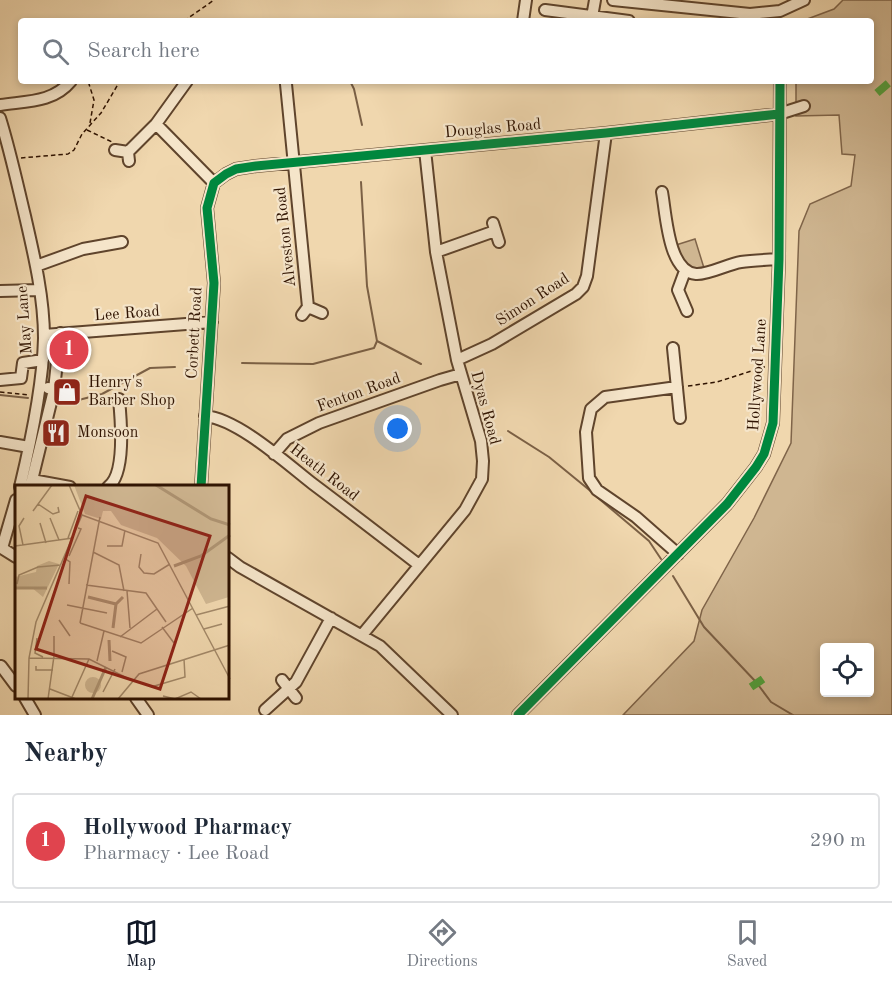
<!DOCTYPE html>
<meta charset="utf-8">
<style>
body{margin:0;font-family:"Old Standard TT",serif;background:#f2f2f3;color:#1f2937}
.controls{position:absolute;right:18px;bottom:18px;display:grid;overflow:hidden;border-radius:6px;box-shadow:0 3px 9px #0003}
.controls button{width:54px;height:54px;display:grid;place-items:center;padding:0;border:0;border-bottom:2px solid #e0e1e3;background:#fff;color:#1f2937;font:30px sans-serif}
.you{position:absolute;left:398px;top:429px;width:21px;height:21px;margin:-15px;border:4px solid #fff;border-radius:50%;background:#1a73e8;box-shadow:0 0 0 9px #1a73e833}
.badge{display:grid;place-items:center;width:39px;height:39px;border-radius:50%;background:#111827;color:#fff;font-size:20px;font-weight:700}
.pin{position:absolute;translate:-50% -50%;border:3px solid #fff;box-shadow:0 2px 6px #0006}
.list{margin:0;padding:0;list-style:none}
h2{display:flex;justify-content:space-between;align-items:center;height:78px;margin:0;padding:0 24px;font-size:26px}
h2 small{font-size:20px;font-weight:400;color:#747a83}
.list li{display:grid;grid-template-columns:39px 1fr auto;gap:18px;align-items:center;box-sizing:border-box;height:96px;margin:0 12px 12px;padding:0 12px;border:2px solid #e0e1e3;border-radius:6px}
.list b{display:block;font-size:22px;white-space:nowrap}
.list p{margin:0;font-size:20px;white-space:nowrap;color:#747a83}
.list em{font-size:20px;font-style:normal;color:#747a83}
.icon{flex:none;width:33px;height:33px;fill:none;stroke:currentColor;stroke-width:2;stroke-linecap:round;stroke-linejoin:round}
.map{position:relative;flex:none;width:892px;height:715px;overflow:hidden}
.search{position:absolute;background:#fff;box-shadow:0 3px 9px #0003;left:18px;right:18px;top:18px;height:66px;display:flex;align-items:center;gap:15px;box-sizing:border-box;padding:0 21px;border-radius:6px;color:#747a83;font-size:22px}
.sheet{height:186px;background:#fff}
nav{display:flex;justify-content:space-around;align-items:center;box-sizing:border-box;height:84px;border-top:2px solid #e0e1e3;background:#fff;font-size:16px;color:#747a83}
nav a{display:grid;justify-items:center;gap:3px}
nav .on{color:#111827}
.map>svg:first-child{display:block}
.green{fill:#cfb691;stroke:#7f6449;stroke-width:1.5;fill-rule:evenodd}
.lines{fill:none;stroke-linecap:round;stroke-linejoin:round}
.stream{stroke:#7b6045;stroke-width:2}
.minor-casing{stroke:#5f442c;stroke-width:14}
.path{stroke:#2f1301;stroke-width:1.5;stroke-dasharray:4.5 3;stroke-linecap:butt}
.minor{stroke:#f5e5ca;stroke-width:10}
.quiet{stroke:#52a03c;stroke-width:8;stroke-dasharray:15 8;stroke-linecap:butt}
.cycleway-casing{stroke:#f5e5ca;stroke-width:13}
.cycleway{stroke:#00873e;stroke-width:9}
.labels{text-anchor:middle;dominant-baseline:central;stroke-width:4.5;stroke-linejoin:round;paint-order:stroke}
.street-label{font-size:16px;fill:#2f1301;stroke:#f5e5ca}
.poi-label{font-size:16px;fill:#2f1301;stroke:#f5e5ca;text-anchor:start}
.inset-river{fill:none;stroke:#ae9473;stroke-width:3}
.inset-road{fill:none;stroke:#a38969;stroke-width:1.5}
.view{fill:#8f2418;fill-opacity:0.15;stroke:#8f2418;stroke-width:3}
.inset-edge{fill:none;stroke:#2f1301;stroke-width:3}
</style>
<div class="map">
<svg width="892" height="715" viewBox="0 0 892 715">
<rect width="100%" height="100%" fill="#f0d7ae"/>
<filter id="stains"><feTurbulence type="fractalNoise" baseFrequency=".00333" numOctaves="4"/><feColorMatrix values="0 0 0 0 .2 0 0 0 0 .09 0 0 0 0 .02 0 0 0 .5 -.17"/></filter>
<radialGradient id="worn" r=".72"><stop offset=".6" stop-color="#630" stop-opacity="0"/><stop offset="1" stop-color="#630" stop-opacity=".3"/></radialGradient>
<path class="green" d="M843 0H892V715H623L694 641 702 610 754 518 791 443 799 231 810 204 851 186 855 155 842 154 839 115 796 116V81H871V21H802L834 9ZM824 648H870V692H824Z
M695 239 704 268 696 270 686 267 676 245Z"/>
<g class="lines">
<path class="stream" d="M350 81 354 89 362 125
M361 182 367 286 377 341 421 364
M242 363 313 364 374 348 377 341
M0 395 28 398
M63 404 102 394 150 368 175 367
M508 431 549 457 593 493
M597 497 649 541 661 559
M673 576 704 627 756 682 771 702 793 715"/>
<g class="minor-casing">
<path id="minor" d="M613 0 750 14 780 11 804 0
M545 10 629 21
M592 17 595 0
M523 21 526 0
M286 84 308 307
M0 105C26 101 53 103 71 81
M0 118C10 150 17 183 25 216 34 255 44 297 44 338 43 385 31 441 20 487
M156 124 214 183
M115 150 128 152 129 161
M128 152 156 124 187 81
M662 192C666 213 668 272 696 274 708 275 728 264 741 262 753 260 766 260 779 259
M493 223 499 242
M436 252 495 231
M36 266 83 249 122 242
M685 271 678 290 687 311
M0 291 39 290
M302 315 308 307 322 313
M44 335 212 322
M673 348 680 418
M457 360 492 344 576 294 583 287 587 276 606 133
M0 380 21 378 23 363 43 360
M677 387 605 397 591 409 586 432 589 478 597 490 636 517 678 554
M48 388 54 390 60 333
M205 416C238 419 286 463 313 484 349 511 384 538 419 565
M0 442 29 447
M274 454 287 439 319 423 440 380 461 374
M32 480 54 390
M30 487 32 480 70 487
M108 487C126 474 121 420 119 399
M201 487 214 283 207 208 214 183 226 174 236 169 256 166 606 133 779 114 804 106
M0 547 16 557
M2 548 16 500
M228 558 240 567 380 646 452 715
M362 635 465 510 482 479 483 461 481 441 457 360 436 252 425 150
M1 666 16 686
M282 680 296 698
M25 698 35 715
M136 698 148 715
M265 710 296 682 331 618
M518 715 727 504 756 467 764 454 773 423 779 259 780 81"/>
</g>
<path class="path" d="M184 21 214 0
M90 123 94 100 89 84 91 81
M87 130 112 142
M21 158 68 154 74 150 82 134 101 113 120 81
M688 386 717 382 767 366
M0 392 29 395"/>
<use href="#minor" class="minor"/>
<path class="quiet" d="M877 93 892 80
M751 687 763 679"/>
<g class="cycleway-casing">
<path id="cycleway" d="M201 487 214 283 207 208 214 183 226 174 236 169 256 166 606 133 779 114
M518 715 727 504 756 467 764 454 773 423 779 259 780 81"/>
</g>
<use href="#cycleway" class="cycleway"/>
</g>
<defs>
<g id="shop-square" transform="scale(1.5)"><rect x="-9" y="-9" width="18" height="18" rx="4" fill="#8f2418" stroke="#f5e5ca"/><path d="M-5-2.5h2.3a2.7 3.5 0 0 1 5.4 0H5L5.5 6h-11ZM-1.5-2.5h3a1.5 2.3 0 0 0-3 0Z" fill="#fff"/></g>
<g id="restaurant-square" transform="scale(1.5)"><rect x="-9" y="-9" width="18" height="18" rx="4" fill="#8f2418" stroke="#f5e5ca"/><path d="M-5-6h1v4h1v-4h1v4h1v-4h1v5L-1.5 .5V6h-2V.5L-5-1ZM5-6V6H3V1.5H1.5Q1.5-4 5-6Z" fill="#fff"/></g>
</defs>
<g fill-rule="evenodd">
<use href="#shop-square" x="67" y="392"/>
<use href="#restaurant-square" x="56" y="433"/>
</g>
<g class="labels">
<g class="street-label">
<text transform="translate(493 129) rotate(-5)">Douglas Road</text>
<text transform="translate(286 237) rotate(-96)">Alveston Road</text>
<text transform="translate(533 300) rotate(-33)">Simon Road</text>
<text transform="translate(127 314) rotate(-4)">Lee Road</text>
<text transform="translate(25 320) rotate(-94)">May Lane</text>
<text transform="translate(195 333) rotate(-87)">Corbett Road</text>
<text transform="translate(758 375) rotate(-86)">Hollywood Lane</text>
<text transform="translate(359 393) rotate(-20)">Fenton Road</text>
<text transform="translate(485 408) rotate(75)">Dyas Road</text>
<text transform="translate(324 473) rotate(38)">Heath Road</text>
</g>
<g class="poi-label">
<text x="88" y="383">Henry's<tspan x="88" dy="18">Barber Shop</tspan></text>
<text x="77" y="433">Monsoon</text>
</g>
</g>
<g transform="translate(15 485)">
<rect width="214" height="214" fill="#f0d7ae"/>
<path d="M59 0H214V112L191 119 171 81 142 53 106 40 96 26H88L86 34 70 29ZM34 76 44 79 28 112 16 102 0 103V92L21 87 22 81ZM70 200a8 8 0 1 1 16 0a8 8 0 1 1-16 0Z" fill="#cfb691"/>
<path class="inset-river" d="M141 0 196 34 215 40M159 81 186 71 215 50M0 103H32M73 112 101 119 108 112M98 143 101 119M94 155 95 176M77 214 91 182"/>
<path class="inset-road" d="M23 19 38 29 44 27 43 22M18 26 37 0M67 30 143 58 215 194M35 33 44 55M25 38 31 58M53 53 63 26M8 60 4 41 9 33M0 61 58 53M92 61H107L110 45M78 67 104 80 109 106M126 69 124 82 129 88 139 89 155 79M54 71 66 44 63 43M49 73 55 77 54 99M2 99 4 90 23 82 46 80M71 100 131 108 151 137M112 106 115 143M52 120 92 128M181 130 215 121M44 135 55 151M65 138 126 158 178 123M65 138 85 32M147 142 159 158M189 144 207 139M39 151V171M105 152 142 124M22 153 20 168 28 172M97 166 111 172 107 187M14 173 74 174 116 195M82 176 89 146M21 181V185H38M136 202 170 192 169 174M35 204 61 214M88 207 100 184M148 211 160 214 176 207 186 214M57 212 74 174M13 214 14 173 21 137 67 30 54 0M33 214 39 171M103 214 124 189 215 160"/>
<path class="view" d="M71 11 195 51 145 204 21 164Z"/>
<rect width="214" height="214" class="inset-edge"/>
</g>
<rect width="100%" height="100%" filter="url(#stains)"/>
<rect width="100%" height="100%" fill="url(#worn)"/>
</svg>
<div class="controls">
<button><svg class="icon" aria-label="locate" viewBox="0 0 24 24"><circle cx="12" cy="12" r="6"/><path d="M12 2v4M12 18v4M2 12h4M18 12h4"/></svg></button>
</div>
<div class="you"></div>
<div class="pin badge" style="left:69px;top:350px;background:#e0444e">1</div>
<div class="search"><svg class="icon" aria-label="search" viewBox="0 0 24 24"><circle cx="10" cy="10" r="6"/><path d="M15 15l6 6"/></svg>Search here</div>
</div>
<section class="sheet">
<h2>Nearby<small></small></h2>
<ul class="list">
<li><span class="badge" style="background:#e0444e">1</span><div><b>Hollywood Pharmacy</b><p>Pharmacy · Lee Road</p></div><em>290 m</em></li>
</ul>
</section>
<nav>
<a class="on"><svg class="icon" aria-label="map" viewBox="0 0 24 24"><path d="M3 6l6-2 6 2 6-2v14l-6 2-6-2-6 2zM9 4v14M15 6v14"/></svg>Map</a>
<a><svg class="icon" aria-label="directions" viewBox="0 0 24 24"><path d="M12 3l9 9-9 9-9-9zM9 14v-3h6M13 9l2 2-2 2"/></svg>Directions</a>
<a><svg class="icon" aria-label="saved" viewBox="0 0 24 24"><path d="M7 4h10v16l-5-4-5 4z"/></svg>Saved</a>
</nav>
